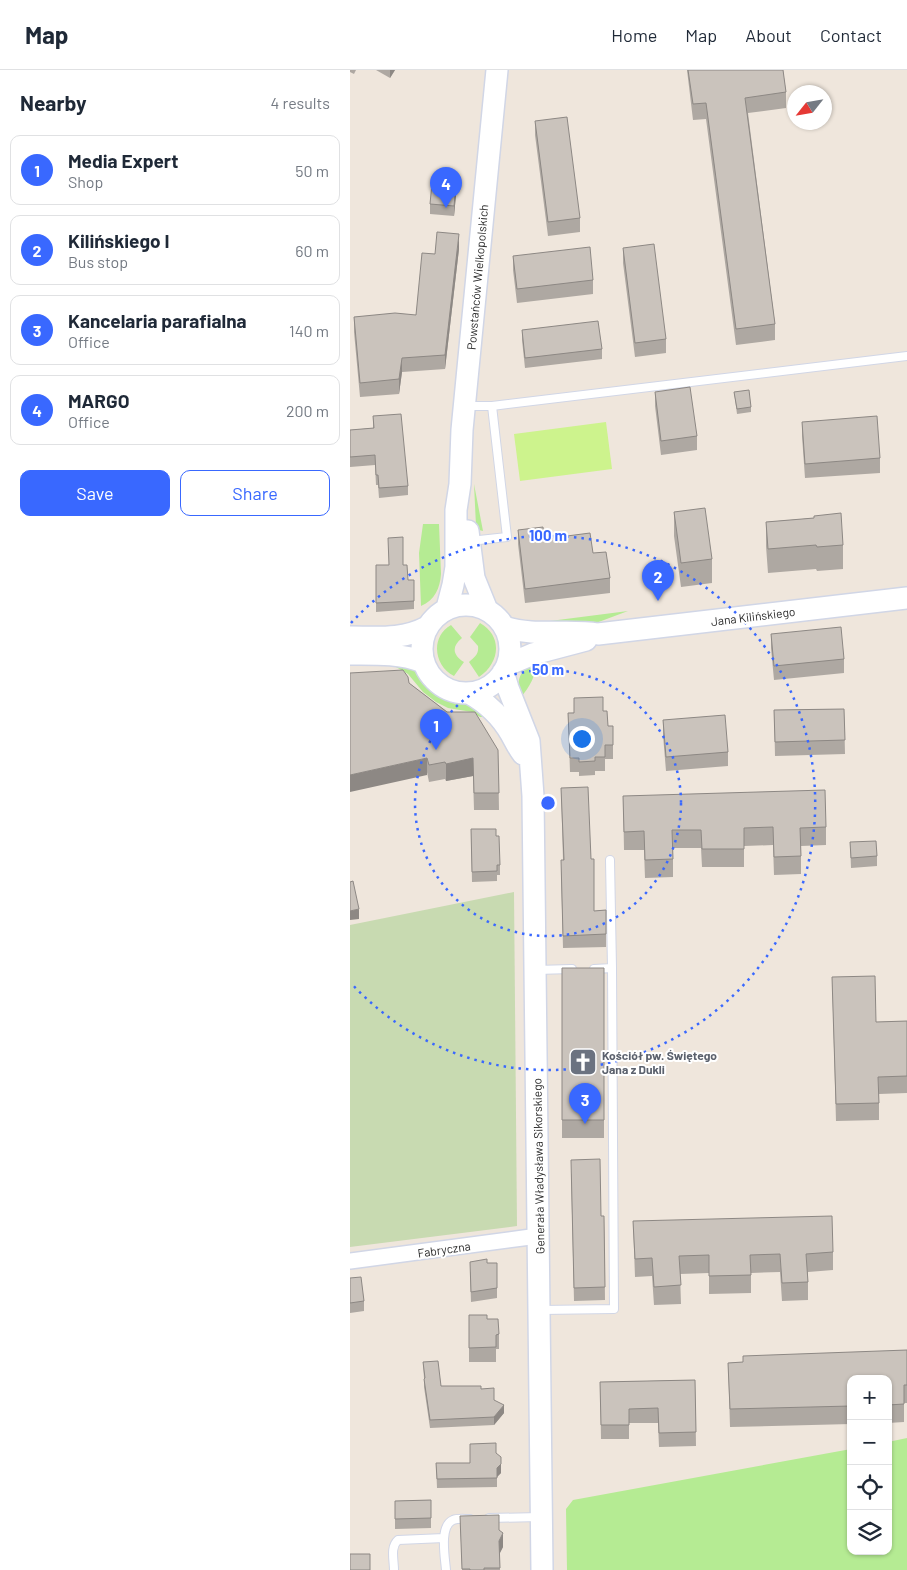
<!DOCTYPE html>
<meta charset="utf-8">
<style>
body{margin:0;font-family:Barlow,sans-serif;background:#f2f2f3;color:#1f2937}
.controls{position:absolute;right:15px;bottom:15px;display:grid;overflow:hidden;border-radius:10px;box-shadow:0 1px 4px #0004}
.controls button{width:45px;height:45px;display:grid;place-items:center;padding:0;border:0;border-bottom:1px solid #e0e1e3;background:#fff;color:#1f2937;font:25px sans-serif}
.compass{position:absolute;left:437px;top:15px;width:45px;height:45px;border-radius:50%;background:#fff;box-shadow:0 1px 4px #0004;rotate:239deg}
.you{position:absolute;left:231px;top:668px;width:18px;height:18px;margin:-12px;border:4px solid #fff;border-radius:50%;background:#1a73e8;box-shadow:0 0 0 8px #1a73e833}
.badge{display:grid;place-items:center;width:32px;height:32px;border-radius:50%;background:#3968ff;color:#fff;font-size:16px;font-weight:700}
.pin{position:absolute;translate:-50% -41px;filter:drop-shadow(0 1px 2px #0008)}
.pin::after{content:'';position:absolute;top:26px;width:18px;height:15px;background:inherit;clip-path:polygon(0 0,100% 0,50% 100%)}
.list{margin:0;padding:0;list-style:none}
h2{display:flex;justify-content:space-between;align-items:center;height:65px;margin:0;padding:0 20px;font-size:21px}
h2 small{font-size:16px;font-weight:400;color:#747a83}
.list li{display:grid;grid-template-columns:32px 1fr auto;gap:15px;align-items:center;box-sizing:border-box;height:70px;margin:0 10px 10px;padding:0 10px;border:1px solid #e0e1e3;border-radius:10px}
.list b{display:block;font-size:19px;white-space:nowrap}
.list p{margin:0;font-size:16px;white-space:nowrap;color:#747a83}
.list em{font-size:16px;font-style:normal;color:#747a83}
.actions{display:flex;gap:10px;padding:15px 20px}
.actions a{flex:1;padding:11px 0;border:1px solid #3968ff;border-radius:10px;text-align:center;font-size:18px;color:#3968ff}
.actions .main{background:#3968ff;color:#fff}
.icon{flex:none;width:28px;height:28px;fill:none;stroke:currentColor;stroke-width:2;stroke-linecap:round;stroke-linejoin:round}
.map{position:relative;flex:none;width:557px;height:1500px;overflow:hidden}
header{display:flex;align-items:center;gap:30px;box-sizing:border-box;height:70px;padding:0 25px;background:#fff;border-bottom:1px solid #e0e1e3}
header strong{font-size:24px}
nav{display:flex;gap:28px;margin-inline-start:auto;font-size:18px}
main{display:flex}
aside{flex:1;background:#fff}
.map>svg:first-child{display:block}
.green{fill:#b5eb93}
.cemetery{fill:#c8dab1}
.pitch{fill:#cdf38d}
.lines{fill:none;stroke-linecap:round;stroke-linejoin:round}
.lane-casing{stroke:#d1d6e6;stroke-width:10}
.street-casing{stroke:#d1d6e6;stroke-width:18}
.secondary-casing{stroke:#d1d6e6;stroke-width:24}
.lane{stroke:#fff;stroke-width:8}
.street{stroke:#fff;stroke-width:15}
.secondary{stroke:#fff;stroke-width:21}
.wall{fill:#aea8a2}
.shaded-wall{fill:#8d8884}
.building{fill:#cac3bc;stroke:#8d8884}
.ring{fill:none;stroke:#3968ff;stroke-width:2.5;stroke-dasharray:2.5 5}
.labels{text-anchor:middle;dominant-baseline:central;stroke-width:4;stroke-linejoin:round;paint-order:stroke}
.street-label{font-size:12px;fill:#2b2b2b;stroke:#fff}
.worship-label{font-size:12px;font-weight:bold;fill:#5b616d;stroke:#fff;text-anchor:start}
.centre{fill:#3968ff;stroke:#fff;stroke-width:2.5}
.ring-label{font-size:15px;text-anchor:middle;font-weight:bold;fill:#3968ff;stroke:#fff;stroke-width:4;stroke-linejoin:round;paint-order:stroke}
</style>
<header>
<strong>Map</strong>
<nav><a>Home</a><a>Map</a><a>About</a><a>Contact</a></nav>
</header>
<main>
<aside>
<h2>Nearby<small>4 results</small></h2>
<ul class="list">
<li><span class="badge">1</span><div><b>Media Expert</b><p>Shop</p></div><em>50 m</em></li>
<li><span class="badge">2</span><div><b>Kilińskiego I</b><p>Bus stop</p></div><em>60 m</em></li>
<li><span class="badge">3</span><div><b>Kancelaria parafialna</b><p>Office</p></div><em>140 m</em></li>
<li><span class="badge">4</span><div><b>MARGO</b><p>Office</p></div><em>200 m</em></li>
</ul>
<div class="actions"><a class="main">Save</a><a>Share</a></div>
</aside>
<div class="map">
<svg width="557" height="1500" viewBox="0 0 557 1500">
<rect width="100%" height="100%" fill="#efe6dc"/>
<path class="green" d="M124 414 133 461 129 460 126 456Z
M73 454H89L91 504C90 518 85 530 71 536L69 483Z
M278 541 246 553H197L200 551Z
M130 553C153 566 150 593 129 607L119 592C125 587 129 584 128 576L120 567Z
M101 555 112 568C101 577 103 585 114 592L104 606C84 596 80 567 101 555Z
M188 590C186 604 180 618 169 629 167 606 169 602 188 590Z
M47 592 61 598 66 602 79 618 89 626 102 632 122 635 137 647H130L122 642 98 638 86 632 73 622 58 604 46 597Z
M557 1368V1500H217L216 1439 223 1430 501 1379V1481H538V1372Z"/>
<path class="cemetery" d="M164 822 167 1156 0 1177V855Z"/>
<path class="pitch" d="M256 352 262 399 170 411 164 364Z"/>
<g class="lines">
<g class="lane-casing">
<path id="lane" d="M116 336H142L157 467 120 471
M142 336 557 286
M260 790 262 898
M186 900 222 899
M191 1240 264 1239 262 898 244 899
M139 1448 190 1447
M44 1500C44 1490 40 1477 48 1470L94 1468
M96 1500C95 1487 89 1456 103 1450 108 1448 114 1449 120 1449"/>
</g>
<g class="street-casing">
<path id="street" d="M0 1191 188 1166"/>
</g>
<g class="secondary-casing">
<path id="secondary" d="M118 461 124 508 137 540
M72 579a44 44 0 1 1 88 0a44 44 0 1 1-88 0Z
M97 538 103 515 106 497V440L110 414 112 360 147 0
M154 557C185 567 217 559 248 564L557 528
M0 567C27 567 53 570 77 557
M0 584C25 584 50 583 73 592
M157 595 183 584 236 570
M153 602 158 618 179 671 183 726 192 1500
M119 623C137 633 151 646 161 664 165 671 168 678 173 684"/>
</g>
<use href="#lane" class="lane"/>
<use href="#street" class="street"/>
<use href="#secondary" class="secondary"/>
</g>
<path class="wall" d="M0 0H6L4 4 0 2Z
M26 0H45L40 8Z
M337 0H433L436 22V38L398 43 425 254V270L386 275 356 49 343 50Z
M185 51 230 148V162L198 166 185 65Z
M106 125 104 146 80 144V134Z
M273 178 316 269V283L285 287 273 193Z
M109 179 95 299 52 302 49 324 10 327 4 262V247L66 245 85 184Z
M163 186 243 210V224L167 233 163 200Z
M172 260 252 279V289L175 298 172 270Z
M305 322 347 366V380L311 385 305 336Z
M384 322 401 337V342L387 344Z
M23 346 58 416V425L29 428 28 415H26L25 395 0 397V360L23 358Z
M452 352 530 388V403L455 408 452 366Z
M324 442 362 489V513L331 517 324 466Z
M464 446 493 475V499L467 501 466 499 418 503 416 476V452L464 448Z
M168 460 194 469 243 483 260 508V523L175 533 168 474Z
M26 495 58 510H64V539L26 542Z
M421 564 494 589V603L424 610 421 578Z
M59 613 97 642 148 680 149 740H124L123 706 96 711 95 709 79 712Z
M494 639 495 684 425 686 424 640Z
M253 641 258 656H263V689H255V701H245V705L229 706V702H220L218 643Z
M313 650 378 682V696L316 701 313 665Z
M211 718 241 789 244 841 256 840V877L213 878 211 803 213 790Z
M273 726 476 757V775L451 776V804L424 805 423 775 394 776V797H352L351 778H323V807L295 808 294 780H274Z
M121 759 146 766 150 795V805H147V811L122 812Z
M500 772 527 786V796L501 798Z
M212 898H254V1068H212Z
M482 907 526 952 557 951V1023L529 1024V1050L486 1051Z
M221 1103 251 1146H254L255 1230 224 1231Z
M283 1151 483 1182V1200L458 1202V1230L432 1231 430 1202 401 1203V1223L359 1224V1203L330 1204 331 1234 304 1235 302 1206 285 1207Z
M137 1193H147V1228L121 1232 120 1202Z
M0 1208 14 1231V1241L0 1243Z
M119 1245 137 1249 149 1264V1279H146V1292H119Z
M557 1280V1333H554V1352L538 1353V1309H501V1354L380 1357 378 1293Z
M73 1292 91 1316 131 1319 144 1330 154 1343 144 1355 80 1358 74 1317V1308Z
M345 1310 346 1376 309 1377 308 1353H279V1369H251L250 1312Z
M146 1383 151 1403 147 1407V1417L87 1418 86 1393H120Z
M81 1430V1458L45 1459V1431Z
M110 1446 149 1460 153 1477 149 1484 150 1500H112Z"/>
<path class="shaded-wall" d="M40 0H45L40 8Z
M106 115V125L104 146V136Z
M109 164V179L95 299V285Z
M52 288V302L49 324V309Z
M77 688V705L0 722V705Z
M123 688V706L96 711V694Z
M9 839V849L0 850V841Z
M154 1335V1343L144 1355V1347Z
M151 1394V1403L147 1407V1398Z
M153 1463V1477L149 1485V1471Z"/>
<path class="building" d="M338 0H433L436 22 395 28 425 254 386 259 356 33 343 34Z
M217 47 230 148 198 152 185 51Z
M82 113 106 115 104 136 80 134Z
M87 162 109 164 95 285 52 288 49 309 10 313 4 247 45 243 66 245 72 183 85 184Z
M304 174 316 269 285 273 273 178Z
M240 177 243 210 167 219 163 186Z
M248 251 252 279 175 288 172 260Z
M340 317 347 366 311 371 305 322Z
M399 320 401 337 387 339 384 322Z
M51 344 58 416 29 418 28 405H26L25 385 0 387V360L24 358 23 346Z
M527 346 530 388 455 394 452 352Z
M355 438 362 489 331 493 324 442Z
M491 443 493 475 467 477 466 475 418 479 416 452 464 448V446Z
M193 457 194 469 240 463 243 483 256 482 260 508 175 519 168 460Z
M53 467V495H57L58 510H64V531L26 533V495H39L38 468Z
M491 557 494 589 424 596 421 564Z
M53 600 58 607 59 613 97 642H125L148 680 149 723H124L123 688 96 694 95 692 79 695 77 688 0 705V603Z
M253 627V641H257L258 656H263V675H255V687H245V691L229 692V688H220L218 643H224V628Z
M494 639 495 670 425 672 424 640Z
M375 645 378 682 316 687 313 650Z
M238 717 241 789H244V841L256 840V864L213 866 211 790H214L211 718Z
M475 720 476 757 450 758 451 786 424 787 423 757 394 758V779H352L351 760H322L323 789 295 790 294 761 274 762 273 726Z
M121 759H146V766H149L150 795H147V801L122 802Z
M526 771 527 786 501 788 500 772Z
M3 811 9 839 0 841V812Z
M212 898H254V1050H212Z
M525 906 526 952 557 951V1006L528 1007 529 1033 486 1034 482 907Z
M250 1089 251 1146H254L255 1217 224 1218 221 1090Z
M482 1146 483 1182 456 1184 458 1212 432 1213 430 1184 400 1185 401 1205 359 1206V1185L329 1186 331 1215 304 1217 302 1188 285 1189 283 1151Z
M137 1189V1193H147V1218L121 1222 120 1192Z
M11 1207 14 1231 0 1233V1208Z
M119 1245H137V1249H148L149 1264 146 1265V1277L119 1278Z
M557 1280V1315H554V1334L538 1335V1309H501V1336L380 1339 378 1293 393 1292V1286Z
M88 1291 91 1316H131V1319L144 1318V1330L154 1335 144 1347 80 1350 74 1309 75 1308 73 1292Z
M345 1310 346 1362 309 1363 308 1338 279 1339V1355H251L250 1312Z
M146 1373V1383L151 1387V1394L147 1398V1408L87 1409 86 1393H120V1374Z
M81 1430V1448L45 1449V1431Z
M149 1445V1460L153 1463 149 1471 150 1498H134V1500H120V1499H112L110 1446Z
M0 1484H20V1500H0Z"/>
<g class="ring">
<circle cx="198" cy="733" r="133"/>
<path d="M1 553A267 267 0 1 1 1 913"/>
</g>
<defs>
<g id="church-square" transform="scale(1.4375)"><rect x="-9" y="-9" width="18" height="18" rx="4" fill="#6b7280" stroke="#fff"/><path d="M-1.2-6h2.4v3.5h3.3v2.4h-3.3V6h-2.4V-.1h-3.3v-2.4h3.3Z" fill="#fff"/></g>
</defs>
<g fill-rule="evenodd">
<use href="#church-square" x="233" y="992"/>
</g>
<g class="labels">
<g class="street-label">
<text transform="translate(127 207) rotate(-85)">Powstańców Wielkopolskich</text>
<text transform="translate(403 546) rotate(-7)">Jana Kilińskiego</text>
<text transform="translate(188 1096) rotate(-91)">Generała Władysława Sikorskiego</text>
<text transform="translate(94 1179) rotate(-8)">Fabryczna</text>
</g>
<g class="worship-label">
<text x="252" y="985">Kościół pw. Świętego<tspan x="252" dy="14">Jana z Dukli</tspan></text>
</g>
</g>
<circle cx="198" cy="733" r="8" class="centre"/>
<g class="ring-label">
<text x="198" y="471">100 m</text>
<text x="198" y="605">50 m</text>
</g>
</svg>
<div class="controls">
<button>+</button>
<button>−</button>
<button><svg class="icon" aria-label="locate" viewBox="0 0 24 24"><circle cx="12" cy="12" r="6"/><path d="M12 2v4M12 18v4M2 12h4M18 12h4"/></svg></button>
<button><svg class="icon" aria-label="layers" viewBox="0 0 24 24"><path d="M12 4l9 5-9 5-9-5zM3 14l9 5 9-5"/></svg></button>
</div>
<svg class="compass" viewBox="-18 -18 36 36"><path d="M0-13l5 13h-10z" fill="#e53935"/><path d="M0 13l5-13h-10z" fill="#747a83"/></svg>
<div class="you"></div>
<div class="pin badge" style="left:86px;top:680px">1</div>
<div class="pin badge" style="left:308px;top:531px">2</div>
<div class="pin badge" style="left:235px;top:1054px">3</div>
<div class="pin badge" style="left:96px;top:138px">4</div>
</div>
</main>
